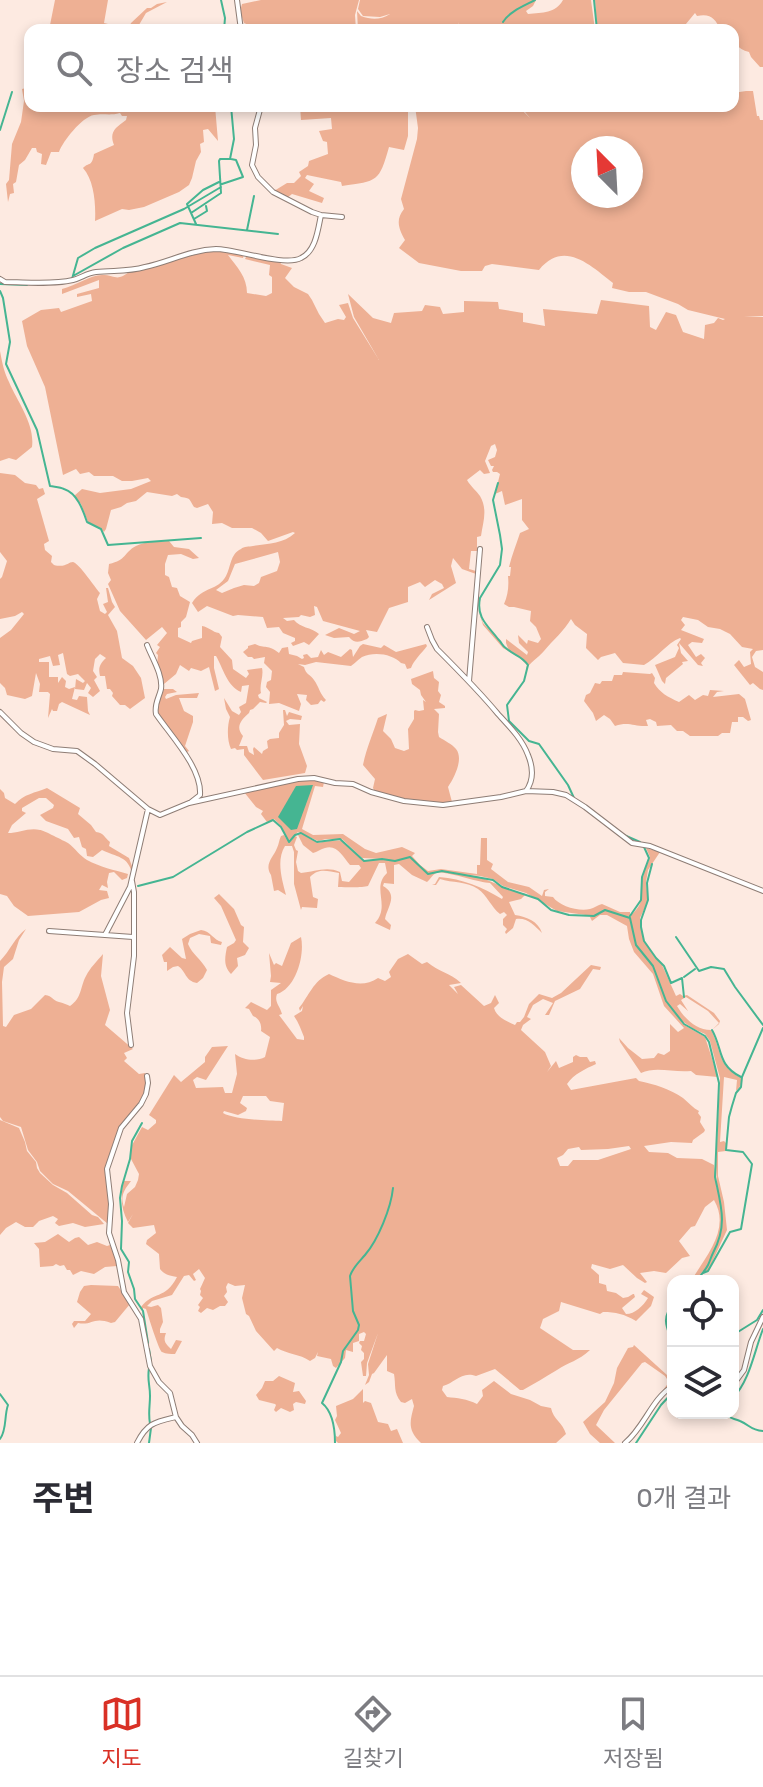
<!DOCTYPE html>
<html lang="ko">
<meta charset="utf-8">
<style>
body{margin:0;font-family:Rubik,"Noto Sans KR",sans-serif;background:#f7f7f7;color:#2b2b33}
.controls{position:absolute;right:24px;bottom:24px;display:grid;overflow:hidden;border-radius:16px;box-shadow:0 4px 12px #0003}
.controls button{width:72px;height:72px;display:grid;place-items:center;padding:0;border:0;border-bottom:2px solid #e1e1e2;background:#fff;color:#2b2b33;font:40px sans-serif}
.compass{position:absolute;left:571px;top:136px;width:72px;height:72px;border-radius:50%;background:#fff;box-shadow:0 4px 12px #0003;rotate:336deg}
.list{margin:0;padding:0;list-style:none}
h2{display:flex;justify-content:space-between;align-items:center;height:104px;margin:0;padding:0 32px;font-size:34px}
h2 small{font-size:26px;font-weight:400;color:#7c7c81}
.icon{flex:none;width:44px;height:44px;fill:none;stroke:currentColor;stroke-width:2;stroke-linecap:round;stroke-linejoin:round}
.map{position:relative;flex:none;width:763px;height:1443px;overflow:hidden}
.search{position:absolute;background:#fff;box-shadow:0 4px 12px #0003;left:24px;right:24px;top:24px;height:88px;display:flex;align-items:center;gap:20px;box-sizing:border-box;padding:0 28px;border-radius:16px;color:#7c7c81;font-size:30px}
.sheet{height:232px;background:#fff}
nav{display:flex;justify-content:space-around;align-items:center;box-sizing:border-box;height:112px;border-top:2px solid #e1e1e2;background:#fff;font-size:22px;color:#7c7c81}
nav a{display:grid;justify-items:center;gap:4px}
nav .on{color:#d93025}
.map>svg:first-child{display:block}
.green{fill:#eeb094;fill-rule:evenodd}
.water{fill:#45b592}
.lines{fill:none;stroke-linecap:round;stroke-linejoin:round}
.stream{stroke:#45b592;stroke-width:2}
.street-casing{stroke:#8e7d75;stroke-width:6}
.street{stroke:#fff;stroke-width:4}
</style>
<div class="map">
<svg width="763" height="1443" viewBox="0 0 763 1443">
<rect width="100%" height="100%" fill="#fdeae1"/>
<path class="green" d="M55 0H108L104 23 128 29 131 23 147 8H151L157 4 167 2 146 13 136 30H49Z
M261 0H359L355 15 356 30H260L244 23 240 11 242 4Z
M360 0H536L533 6 526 11 528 14C543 12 555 14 563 0H591L595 30H459V22L458 30H358L357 11 361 16C372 20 380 20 390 14L380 17 363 16 358 9Z
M595 0H763V67H760L751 57 749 52C737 49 733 42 733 30H721C715 19 711 13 697 16L695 13 681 30H636V27L635 30H597Z
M30 63V106H215L218 141 208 129 203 130 204 142 200 144 201 152 196 161 192 178 189 185 179 192 144 207 129 210 122 209 95 221C96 204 94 180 83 168 89 162 92 167 94 154L114 145C109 132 115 128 126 120L127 116H122L120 113C109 116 104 113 94 115 82 117 63 141 59 152H51L46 165 41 164 42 154 37 152 36 148H32L25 160 19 165 16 182 13 184 14 193 10 194 8 202 6 184 9 180 12 144 21 122 24 101 22 89 26 88Z
M746 91H753L757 116H759L760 120H763V316L744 317H763V650L756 651 752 657 755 667 763 672V690L760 689 753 683 750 685 734 665 739 660 744 667 751 664 750 652 753 649 742 647 730 634 720 629 708 627 698 620 683 617 681 620 685 625 681 630 704 639 702 643 692 642 688 645 696 657 701 654 705 658 701 663 703 666 698 665 679 643 681 653 688 661 682 662 683 664 666 678 665 684 662 681 655 665 675 657 679 648 677 645 681 639 680 638C667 643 657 658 644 665L623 663 615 653 601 657 598 660 586 648 587 634 575 625 571 619C564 631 553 640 544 651 538 658 529 663 526 670L527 665 520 658 503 648 483 625 476 602V597L479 598 478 608 483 623 509 651 506 643V639L527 655 528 652 519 643 518 635 527 644 528 640 538 643 541 639 536 627 530 621 531 611 514 607H509L504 604C508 595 509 586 508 576H510L511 567H509C512 555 516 545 520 533L529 529 522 520V499L505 505 502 491 495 494 500 474 497 472H493L492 470 494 466H491L488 460 495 457 497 450 495 444 491 446 485 461 490 473 484 474 480 470 467 480C471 487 476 490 480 496 488 510 483 522 481 536L477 537V551H471L469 569 476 571V574L462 569 453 558 451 566 456 583 429 600 432 594 444 588 442 584 435 580 425 587 420 582 408 587V602L389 608 377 632 366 630 369 637 367 639C359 642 355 644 349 637L334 638 325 635 339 628 354 634 360 631 323 621 317 607 314 606 315 615 310 617 301 615 299 617 283 618 287 621 294 620C300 628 311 627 319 634L309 645 304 642 293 646 291 643 295 641V638L283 633 279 627 267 628 263 617 238 615 233 616 207 606 198 612 192 603C203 586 218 591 226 576 231 567 230 554 241 549 244 546 249 547 253 546 269 543 283 544 295 533L293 532 268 541 261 533 252 528H232L222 523 212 524 213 512 208 504 197 508 194 507C188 497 191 499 181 497L177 494 172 496 147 492 136 501 127 503 121 507 111 510 106 529 104 532 101 528 88 522 81 504 74 496 82 489 100 493 131 489 151 481 148 478 132 481H122L113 476H94L89 472 80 474 76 469 63 475 45 387 27 346 22 321 41 310 59 308 61 312 92 301 91 294 77 297V294L99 288V280L62 294V289C75 286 90 275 102 275 116 275 116 282 129 272L185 254 216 251 244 254 243 258 228 255C237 267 247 277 247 293L266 296 272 293V277L269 275 270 265 245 259 247 255 280 261 281 264 292 268 285 278 294 287 308 294 312 300 319 314 325 323 338 319 344 320 346 317 339 305 348 303 353 318 379 360 354 317 348 294 373 318 391 323 394 313 422 311 425 305 440 307 443 314 464 312V301L498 302 499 309 523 313V322L545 326 543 309 597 314 601 300 649 306 650 327 656 330 666 312 676 315 683 332 704 339 705 325 714 323 718 318 723 320 725 319 688 310 678 304 646 292H629L612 288 613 283C591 266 564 239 539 270L492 264 485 266 482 271H461L419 263 399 248 405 240C399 229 395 220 404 209L401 199 417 139 418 128 415 106H518L530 118 520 106H574L569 109 562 107 567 111 577 106H733V93ZM583 148H631V196H583ZM278 552 280 562 277 571 261 577 259 583 254 586 244 585 234 588 222 593 216 590 228 581 235 564Z
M300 106H408V136L404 150 389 147C379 182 378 181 342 186L341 182 307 175 305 178 314 184 309 191 324 198 322 203 292 194 287 198 274 191 287 183H294L301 176 299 172 308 166 309 161 328 154 327 142 323 141 319 131 332 129 331 118 301 120Z
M0 351C2 362 4 372 9 382 18 403 35 424 32 447L16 460 9 458 0 461Z
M0 473 15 475 25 483 36 485 39 489 43 488 45 494 37 499 49 541 44 544 45 550 52 556 51 562 54 565C66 568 68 562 73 562 79 563 96 589 100 593L97 599 100 611 105 614 107 612 103 604 108 602 106 588H108L112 602 115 607 108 615 117 631 122 658 133 666 141 678 145 698 130 709 125 705H120L112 696 113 693 110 689H107L105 676H100C98 667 100 664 106 658L100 654 95 659 93 671 97 677 94 680 100 691 93 697 88 693 91 688 87 683 84 690 75 689 76 679 83 683 85 681 78 674 70 676 67 674 63 653 58 655 60 665 53 666 50 656 39 659V662H49V677H58V683L62 677 66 681 65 687 69 689 75 687 72 699 77 700 79 696 87 697 88 711 90 715 62 702 59 704 57 711H53L52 709 48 718 50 694 48 692H39L40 684 36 673 32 696 25 699 7 695 5 688 0 683V638L11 630 24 614 22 612 15 616 0 619V579L2 577 7 561 0 552Z
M169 541 174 547 189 549 199 558 193 559 181 554 168 555 165 564V575L169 577 172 587 177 588 180 596 190 602 186 617 181 622V627L178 628V637L191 643 192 641 202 638V626C209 627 212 632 219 633L222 637 220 647 232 660 233 669 246 678 249 674 247 670 262 668C264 676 259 685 261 693L258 695 259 698 267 702 266 703 260 702 253 709 250 710 249 713C241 720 235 727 243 736L239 746H247L249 752 254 755 253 749 254 747 262 754 263 751 268 748 267 741 270 739 279 738V733L284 725 283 710H285L287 716 289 712 302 716 301 720 290 719 286 721 289 725 300 724 299 744 307 766 305 773 263 780 244 755V749L237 750 235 748 231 749C227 740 227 727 230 717L226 709 224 698 232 711 239 715 241 712 239 707 246 703 249 685 242 686 241 692C227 686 223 668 216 656H214V668L219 689 215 691 209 667 201 671 191 668 189 671 180 665 176 674 164 684 157 666 158 655 156 653 160 647 157 645 167 633 162 627 146 640 120 611 108 584 111 580 108 573 109 564C127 560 123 553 136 546 145 541 159 542 169 541Z
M255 644C265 649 268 644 279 653L282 648 288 647 289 654 297 656 302 659 304 658 303 655 307 654 311 658 318 657 321 650 324 655 328 652 341 657 350 649 352 650 353 657 360 646 363 644 381 648 384 645 396 652 426 644 427 646C421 654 414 660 411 668L407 669 405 664 401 663C393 654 374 651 362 657 360 658 353 665 351 666L316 662 305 665 298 664 304 667C306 675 310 674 314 680 319 687 320 694 326 700L324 702 321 700 318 704 311 705 306 700 307 695 297 694 301 704 299 711 279 703 269 704 270 692 266 687 267 682 271 680 272 671 264 663 265 657 254 659 252 657H248L243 652 248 648V646Z
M433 671 434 678 439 682 438 691 441 695 439 702 445 706V708L434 709 439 714 438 732 439 737C445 741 452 744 456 749 464 759 454 778 448 787L452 802C427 805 399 799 375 792L373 788 375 779 363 765C366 749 373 734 378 718L387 714 383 731 391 739 395 748 404 751 409 749 408 729 414 719V711L415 710 419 711 424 710 423 700 426 702 421 695 420 690 412 684 411 679Z
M623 672 650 674 652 673 655 678 654 683C660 693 668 697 679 702L689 695 695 700 703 695 708 696 710 690 724 691 717 692 713 697 739 694 745 699 751 720 748 721 743 717H738V722H732L730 733H722L718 736H690L683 731H677L671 725 657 726 656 722 650 719 646 720 648 726C634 727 629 721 615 726L610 719 604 715 596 721 593 713 584 701 586 695 590 693 595 683 600 684 602 681H612L614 675H622Z
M164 689H173L177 692 167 694 165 697 166 699 176 695 199 693 197 698H179L184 711 193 716V722L185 746 189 751 185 753 158 715 157 708Z
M308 780 324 782 323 787 315 786 302 829 313 835 343 834 365 849 376 853 402 847 415 853 412 856 420 865 428 871 441 869 477 874V865H480L481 838H487V860L493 864 491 869 508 882 529 887 542 896 544 890 549 889 545 892V896L553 897C559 906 579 912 590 909 594 908 598 905 602 904L620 912H630V916C648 900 638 895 643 877 644 870 648 864 650 857L646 848 660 852 648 870 646 882 648 901 640 918 641 929 644 941 656 959 662 965 676 996 680 994 683 996 687 995 714 1013 720 1021 719 1024 712 1030 719 1023 708 1011 686 997 681 1000 688 1011 680 1004 677 1006C684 1018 696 1030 711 1030 722 1051 717 1065 741 1078 743 1083 740 1087 736 1091L737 1080 724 1077 720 1142 724 1141 727 1144 726 1151 718 1152V1176L724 1202 727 1230 708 1271H703L695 1281H691C706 1256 731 1229 714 1200L705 1207 695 1226 691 1227 679 1241 690 1256 682 1258 666 1273 654 1271 640 1273 647 1282 645 1283 637 1278 623 1265 610 1269 592 1264 591 1268 599 1275V1283L606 1285 607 1291 616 1293 623 1298 628 1297 633 1294H634L635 1297 622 1308 626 1314C635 1314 643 1306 648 1298L641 1294 644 1290 654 1297 651 1306 636 1321C624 1314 616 1312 603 1312L600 1314 561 1302 559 1311 543 1319 540 1328 573 1350H590C578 1361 569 1362 557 1370 545 1377 534 1384 523 1390H520L495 1369 476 1376C461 1371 455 1383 443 1386L442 1390 447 1397C457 1398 467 1399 477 1404L483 1396 482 1390 494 1381 511 1394 530 1400 541 1406 551 1408C553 1419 563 1423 566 1434L556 1443H421C407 1430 410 1421 414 1406L412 1399 405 1403 401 1402C393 1392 396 1385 394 1374L387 1371V1355L374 1373 372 1374 369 1382 365 1385 369 1375 368 1364 378 1333 367 1363 366 1376H363L361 1362 364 1359V1353L361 1350 362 1346 359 1343 360 1341H364L366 1334 364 1332 359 1334V1341L353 1343V1352L346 1350 345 1358 336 1368 333 1366 331 1359 317 1356 318 1352 315 1358 310 1361C300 1354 287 1354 277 1348L274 1351 256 1331 249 1316 246 1314 242 1298 245 1285 235 1286 228 1283 226 1287 227 1292 224 1296 228 1302 225 1306H220L213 1310 207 1308 201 1313 198 1311 200 1307 198 1305 203 1298 200 1295 201 1291 200 1289 205 1278 199 1269 193 1274 196 1280 194 1281 189 1275 184 1276 172 1295 152 1301 147 1306 151 1307 158 1305 161 1308 163 1322 160 1329V1333H166C163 1341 165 1343 171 1349L176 1340 182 1341 175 1354C171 1354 166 1354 162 1352 159 1351 148 1315 146 1309L143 1308V1311L141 1307C153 1291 165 1300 177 1277 169 1275 166 1276 160 1269L159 1254 146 1244 147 1240 156 1233 154 1225 133 1228 128 1223 133 1214 128 1222C121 1209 120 1196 124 1181H131C124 1190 120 1196 124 1207L127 1194 135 1187 138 1180 139 1174 131 1159V1147L142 1127 148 1130 156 1123V1120L149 1115 174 1075 181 1082 205 1062V1057L212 1047 228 1046 206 1080 197 1077 193 1080 196 1088 223 1087 225 1093H232L237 1074 235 1054C243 1060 256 1062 265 1057L270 1037 261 1031C262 1024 259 1018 253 1016L249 1009 245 1008 251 1002 267 1010 271 1006V990L281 983 270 982 271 976 269 953 274 965 276 963 282 966 291 943 301 937C305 955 296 988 277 994 274 1002 280 1006 282 1014L279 1015 297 1039 304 1040V1037C301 1030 299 1023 294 1016L302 1011 303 1006 300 1011 299 1008C309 996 313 981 329 974 344 981 362 989 378 978L385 981 391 977 389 972 398 959 408 954 422 964 427 962C439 972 449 972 461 983L449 985 458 994 454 987 461 985 484 1006 491 1003 495 995 499 1003 494 1008C497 1018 507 1021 515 1025L517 1022H520L524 1017 529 1004 539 994 552 998 561 993 591 965 601 967 600 970 593 969 580 989 555 1001 549 1015H545L553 1003 543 999 533 1005 527 1017 531 1019 523 1025 521 1030 545 1052 551 1066 547 1072 556 1061 559 1068 573 1062V1057L576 1055 580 1057H587L590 1062 595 1061 596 1064C585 1069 574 1074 567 1084L571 1090 636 1078 639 1081C654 1084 670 1089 683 1098 689 1103 693 1108 699 1111L698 1113 701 1117 700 1122 705 1130 704 1132 693 1140 692 1143 671 1142 644 1146 649 1152 668 1153 677 1158 702 1159 714 1165 717 1189 716 1165 720 1078 710 1041 705 1034 694 1029 679 1019 684 1025 705 1037 718 1077 696 1075 691 1071C674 1073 656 1066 641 1073L620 1042 619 1038 628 1048 642 1059 654 1058 658 1053 664 1055 670 1051V1024L678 1032 684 1028 664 1006 653 974 634 952 629 939 627 926 607 915H600L592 921 590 917 593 916 557 911 526 893 503 886 493 879 480 876 461 874 480 877 513 891 526 894 521 899 509 902 515 915C527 917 538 921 542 933 535 926 527 917 516 919L513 928 506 934 505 932 507 929 503 925V919L507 915 504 912 500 914C491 907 487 895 478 889 467 881 452 883 440 879L436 885H432L435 884 439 877C463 879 482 887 502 899L503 897 490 883C479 883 444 870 436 873 432 875 430 880 427 882L412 875 399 864 394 865V884L384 883 383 886C399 895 387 907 385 919L391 925 390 930 375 923C391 906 371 888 387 873L385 863H379L368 886C362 888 345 887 338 887L339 873C328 872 320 867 310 877L313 897 318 899 317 908 302 907 301 910 294 884V852L292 846H285C276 860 282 880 286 895L278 890 274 891 271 875C264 864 273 858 277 848 279 844 279 840 281 836L284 835 289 843 295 836 297 837 294 845 296 850 298 851 296 862 298 871 301 873C315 872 326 866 340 872L342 881 349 882 361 868 359 865H350C343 857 337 844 325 848 321 849 317 852 313 853L303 845 298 835 302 834 318 843C326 841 335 840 342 841L363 861 382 859 362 858 342 839H326L318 841 298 832 288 841 282 827 274 819 267 822 261 814 263 811 256 807 244 792 288 781ZM243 1096H266L270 1101 284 1103 282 1121C266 1120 235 1120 223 1113L224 1111 238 1115 246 1111 247 1108 240 1103ZM629 1146 631 1149 598 1160H573L568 1166H560L557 1158 563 1155 568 1149 579 1147 581 1150 608 1149Z
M47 788 80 808 78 814 91 825 96 832C104 833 104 837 110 842L109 846 129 858 133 869 132 874C129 856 116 857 102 850L93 857 87 856 86 849 82 847 79 837 74 838 68 829 46 821 40 815 53 808 54 805 46 798H39L22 808V811L26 813 12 825 8 833C18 833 30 827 40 830 43 830 64 841 68 843 75 848 80 856 87 860 100 867 114 870 128 874L127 878 122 880 114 872 109 873 107 882 108 888 102 885 99 890 107 891 109 898 101 900 79 912 28 916 14 906 7 896 0 894V789L4 793 5 798 15 804C24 794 35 793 47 788Z
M219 894 234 909 241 925 244 927 243 942 249 948 245 955 237 958 238 966 231 974C223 966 225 957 227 947L234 943 236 940 221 906 214 898Z
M26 929 19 940 13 959 4 967 2 982 3 1026 6 1027 14 1015 31 1009 45 995C53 996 52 1000 59 1002 63 1003 66 1004 70 1006 82 998 80 987 86 976 90 968 97 961 103 954L101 976 110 1010 105 1025 133 1049 124 1053 127 1058 124 1061 139 1074 145 1073C151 1103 122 1119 113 1144 110 1153 105 1165 106 1175 106 1183 109 1191 109 1199 110 1207 108 1216 108 1224L68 1191 53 1184 40 1171 37 1162 28 1150 21 1127 3 1121 0 1117V961C10 951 15 937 26 929Z
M201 930C211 931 213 940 222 942L221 945 211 943 210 936 199 934 190 938 188 944C192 954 202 960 207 970L203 978 197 983C185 981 186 971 178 966L173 967 167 971V962H164L162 955 170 947 182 958 186 959 182 939 190 934Z
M0 1120 19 1128 25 1142 27 1151 36 1162 37 1168 40 1173 53 1185 67 1193 92 1215 98 1217 104 1224 85 1227 73 1223 59 1226 55 1223 58 1219 53 1216 39 1221 33 1227H25L16 1222 6 1228 0 1235Z
M58 1234 69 1242 75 1238 79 1237 88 1245 97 1242 107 1246 110 1245 116 1258 117 1266 105 1267 94 1274 81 1271 73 1275 70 1270H67L64 1265 60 1266 56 1264 53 1266 40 1267 39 1249 34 1243 45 1242Z
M91 1285 118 1286 130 1304 115 1322 111 1323C93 1316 92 1326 78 1323L74 1328 72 1324 74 1321H85L91 1314 77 1302 80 1292 84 1286Z
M634 1345 667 1375 670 1379V1384L629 1439 621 1443 629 1437 669 1382 665 1376 645 1362 642 1363 604 1410 596 1425 615 1443H600L590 1434 583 1422 605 1402 614 1383 617 1368 628 1348 633 1347Z
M279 1376 295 1383 293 1392 299 1391 306 1401 305 1404 296 1402 293 1404 294 1410 290 1412 281 1408 276 1412 274 1410 276 1405 275 1404 259 1400 256 1395 262 1388 265 1381H273Z
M363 1389V1403L365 1401 371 1403 378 1422 388 1424 391 1431 397 1429 403 1443H338L336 1441V1436L338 1437 341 1433 335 1420 337 1416 336 1406 353 1399Z"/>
<path class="water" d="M313 785 297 829 291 830 278 817 296 786Z"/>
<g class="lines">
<path class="stream" d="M221 0 225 18 224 30
M594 0 597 30
M503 22C510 11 524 6 535 0
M0 130 12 92
M222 184 243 177 236 160 231 159
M191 213 221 193 219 161 220 159H230L234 139 231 106
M194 219 207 211 206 206
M196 224 187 204 203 190 219 182
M247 230 254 196
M73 276 123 248 180 223 278 234
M72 279 78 258 95 248 184 209 221 187
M0 284 27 285
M0 291 3 298 10 342 6 364 37 430 50 486C55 487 60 487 64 489 77 493 83 510 87 522L101 529 108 545 201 538
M498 483 493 500 500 535 502 549 500 565 480 598C476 617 487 625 498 639 504 645 500 644 507 649 515 656 521 655 528 665L524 681 507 705 509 721 529 741 539 744 568 785 574 798
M624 835 640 842
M652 864 647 883 648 900 641 920V927L644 941 656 958 664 966 671 983 682 978 684 997
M138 886 173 877 247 832 273 820 281 827 289 842 295 835 301 833 317 842 340 839 364 861 382 859 395 861 410 857 428 874 442 871 493 880 502 887 538 899 551 910 569 915 594 916 605 910 630 918 636 945 653 966 666 1001 684 1024 705 1036 709 1042 719 1083 715 1177C721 1206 728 1225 713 1253 711 1257 710 1261 708 1265 705 1271 700 1276 696 1281
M630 916 641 900 642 877 649 858 644 847
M676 937 699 971 711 967 724 969 735 987 763 1025
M684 977 695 969
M712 1030C723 1049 717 1065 741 1077
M142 1123 132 1141 130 1159 122 1186 120 1198 122 1221 121 1249 129 1262 128 1272 134 1289 135 1299 143 1311 148 1343
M703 1273 708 1271 730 1232 741 1229 752 1164 743 1152 726 1150 729 1117 732 1106 736 1093 741 1087 742 1077 763 1028
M673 1305C660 1319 668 1329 673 1345
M733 1335 757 1320 763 1310
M149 1349 151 1362
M149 1368C147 1381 150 1384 150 1396 150 1406 148 1413 150 1424
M0 1394 8 1405C4 1416 7 1430 0 1439
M733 1398C750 1380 754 1352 763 1329
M723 1413C730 1419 733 1418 740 1421 750 1425 750 1430 763 1431
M149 1443 151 1428
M335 1443C335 1429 333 1412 322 1403L341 1362 343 1351 358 1330 359 1325 353 1311 350 1276C353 1267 359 1262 365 1255 378 1240 391 1208 393 1188
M636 1443 661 1405 673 1392"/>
<g class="street-casing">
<path id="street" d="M237 0 241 30
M261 106 255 128 256 145 252 165 258 177 273 192 312 212 321 215 342 217
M0 279 5 282C26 282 52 285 73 280 81 278 87 273 96 272 113 270 128 272 145 267 169 262 190 250 216 249 236 249 285 267 301 258 316 251 318 229 321 215
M427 627 432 640 437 649C458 670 479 691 498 714 509 726 522 739 528 755 533 767 534 780 526 791
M147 645C152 658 163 675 161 689 159 698 154 704 156 714 171 736 202 768 200 795L191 802
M469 681 480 549
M0 712 21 733 34 742 53 749 77 751 95 764 148 809 160 815 189 803 298 779 314 778 335 783 353 784 371 792 404 801 443 805 501 797 526 791 553 792 566 795 585 807 632 843 650 846 763 891
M49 931 105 935 130 887 148 809
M105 935 133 937
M131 1045 127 1013 134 956V892L132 881
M147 1076 148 1083 146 1094 141 1104 121 1128 107 1169 111 1204 109 1233 118 1260 124 1292 141 1319 150 1366 159 1382 170 1393 176 1417 182 1426 192 1435 197 1443
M733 1385 744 1370 751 1342 763 1317
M137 1443C147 1423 155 1422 176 1417
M625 1443C644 1428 652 1398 673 1386"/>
</g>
<use href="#street" class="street"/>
</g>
</svg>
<div class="controls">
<button><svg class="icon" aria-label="locate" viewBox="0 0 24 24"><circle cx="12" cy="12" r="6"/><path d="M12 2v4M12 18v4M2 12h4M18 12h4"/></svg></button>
<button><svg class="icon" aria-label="layers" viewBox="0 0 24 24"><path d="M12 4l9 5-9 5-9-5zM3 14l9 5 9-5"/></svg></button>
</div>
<svg class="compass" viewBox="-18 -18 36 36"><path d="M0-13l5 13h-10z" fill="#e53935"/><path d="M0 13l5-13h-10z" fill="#7c7c81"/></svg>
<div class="search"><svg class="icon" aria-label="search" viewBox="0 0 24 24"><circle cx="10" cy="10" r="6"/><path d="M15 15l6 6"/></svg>장소 검색</div>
</div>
<section class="sheet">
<h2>주변<small>0개 결과</small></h2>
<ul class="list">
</ul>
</section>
<nav>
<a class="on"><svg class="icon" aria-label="map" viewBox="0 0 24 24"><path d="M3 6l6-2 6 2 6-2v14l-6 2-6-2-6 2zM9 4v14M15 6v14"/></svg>지도</a>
<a><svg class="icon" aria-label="directions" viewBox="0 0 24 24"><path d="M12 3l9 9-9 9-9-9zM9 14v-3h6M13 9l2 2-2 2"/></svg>길찾기</a>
<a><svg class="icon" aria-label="saved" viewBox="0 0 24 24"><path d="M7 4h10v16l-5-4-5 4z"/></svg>저장됨</a>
</nav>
